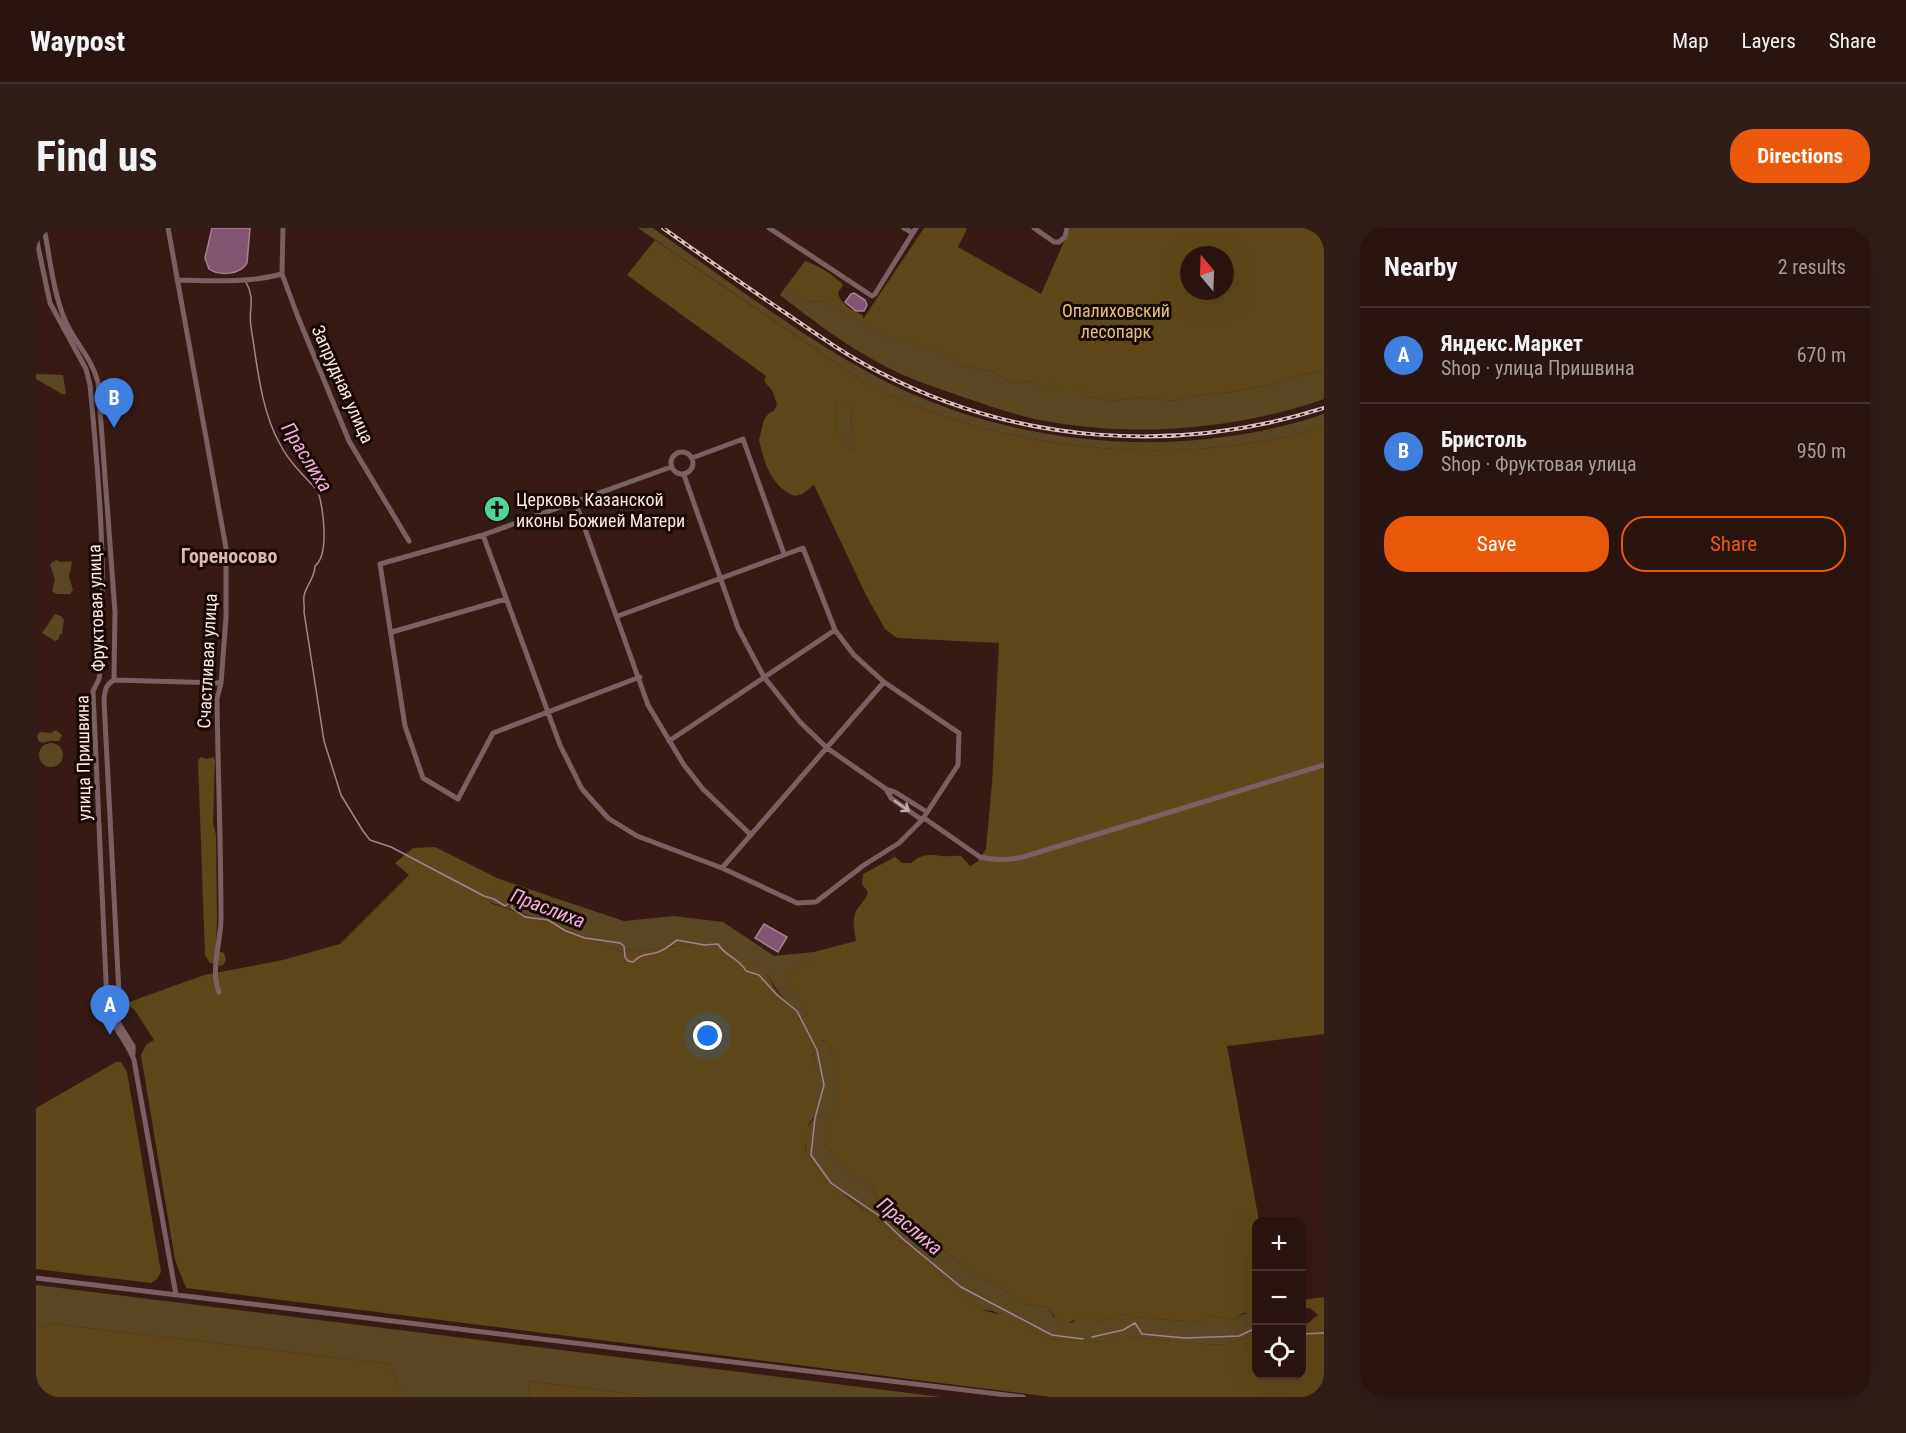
<!DOCTYPE html>
<meta charset="utf-8">
<style>
body{margin:0;font-family:"Roboto Condensed",sans-serif;background:#311d18;color:#f1f3f6}
.controls{position:absolute;right:18px;bottom:18px;display:grid;overflow:hidden;border-radius:12px;box-shadow:0 6px 24px #0002}
.controls button{width:54px;height:54px;display:grid;place-items:center;padding:0;border:0;border-bottom:2px solid #45332f;background:#29140f;color:#f1f3f6;font:30px sans-serif}
.compass{position:absolute;left:1144px;top:18px;width:54px;height:54px;border-radius:50%;background:#29140f;box-shadow:0 6px 24px #0002;rotate:341deg}
.you{position:absolute;left:672px;top:808px;width:21px;height:21px;margin:-15px;border:4px solid #fff;border-radius:50%;background:#1a73e8;box-shadow:0 0 0 9px #1a73e833}
.badge{display:grid;place-items:center;width:39px;height:39px;border-radius:50%;background:#ea580c;color:#fff;font-size:20px;font-weight:700}
.pin{position:absolute;translate:-50% -50px;filter:drop-shadow(0 2px 3px #0008)}
.pin::after{content:'';position:absolute;top:32px;width:21px;height:18px;background:inherit;clip-path:polygon(0 0,100% 0,50% 100%)}
.list{margin:0;padding:0;list-style:none}
h2{display:flex;justify-content:space-between;align-items:center;height:78px;margin:0;padding:0 24px;font-size:26px}
h2 small{font-size:20px;font-weight:400;color:#a59e9e}
.list li{display:grid;grid-template-columns:39px 1fr auto;gap:18px;align-items:center;box-sizing:border-box;height:96px;padding:0 24px;border-top:2px solid #45332f}
.list b{display:block;font-size:22px;white-space:nowrap}
.list p{margin:0;font-size:20px;white-space:nowrap;color:#a59e9e}
.list em{font-size:20px;font-style:normal;color:#a59e9e}
.actions{display:flex;gap:12px;padding:18px 24px}
.actions a{flex:1;padding:14px 0;border:2px solid #ea580c;border-radius:24px;text-align:center;font-size:21px;color:#ea580c}
.actions .main{background:#ea580c;color:#fff}
.icon{flex:none;width:33px;height:33px;fill:none;stroke:currentColor;stroke-width:2;stroke-linecap:round;stroke-linejoin:round}
.map{position:relative;flex:none;width:1288px;height:1169px;overflow:hidden;border-radius:24px}
header{display:flex;align-items:center;gap:36px;box-sizing:border-box;height:84px;padding:0 30px;background:#29140f;border-bottom:2px solid #45332f}
header strong{font-size:28px}
nav{display:flex;gap:33px;margin-inline-start:auto;font-size:21px}
.intro{display:flex;align-items:center;justify-content:space-between;box-sizing:border-box;height:144px;padding:0 36px}
h1{margin:0;font-size:42px}
.button{padding:15px 27px;border-radius:24px;background:#ea580c;color:#fff;font-size:21px;font-weight:700}
main{display:flex;gap:36px;padding:0 36px}
aside{flex:1;background:#29140f;border-radius:24px;box-shadow:0 6px 24px #0002}
.map>svg:first-child{display:block}
.green{fill:#5a4822}
.forest{fill:#5e4819;fill-rule:evenodd}
.water{fill:#81556f;stroke:#a68192;stroke-width:1.5}
.lines{fill:none;stroke-linecap:round;stroke-linejoin:round}
.stream{stroke:#a68192;stroke-width:1.5}
.minor{stroke:#786063;stroke-width:5}
.rail-casing{stroke:#d7c0bb;stroke-width:4}
.rail{stroke:#160906;stroke-width:1.5;stroke-dasharray:4.5;stroke-linecap:butt}
.oneway{stroke:#c1aba9}
.labels{text-anchor:middle;dominant-baseline:central;stroke-width:6;stroke-linejoin:round;paint-order:stroke}
.park-label{font-size:18px;fill:#e6c279;stroke:#160906}
.street-label{font-size:18px;fill:#fde8e3;stroke:#160906}
.poi-label{font-size:18px;fill:#fde8e3;stroke:#160906;text-anchor:start}
.water-label{font-size:20px;font-style:italic;fill:#f8b0da;stroke:#160906}
.neighbourhood-label{font-size:20px;font-weight:bold;fill:#ddb6ac;stroke:#160906}
</style>
<header>
<strong>Waypost</strong>
<nav><a>Map</a><a>Layers</a><a>Share</a></nav>
</header>
<div class="intro"><h1>Find us</h1><a class="button">Directions</a></div>
<main>
<div class="map">
<svg width="1288" height="1169" viewBox="0 0 1288 1169">
<rect width="100%" height="100%" fill="#371a14"/>
<path class="green" d="M602 0H617C690 51 762 107 841 149 975 220 1145 234 1288 186V199C1143 242 966 224 831 156Z
M751 57 754 65 770 73 788 74 826 93 840 105 858 109 912 127 924 137 957 144 975 155 993 153 999 158 1016 155 1028 162H1043L1053 169 1075 173 1103 169 1137 173 1154 168 1195 164 1243 155 1265 147 1288 143V171C1201 202 1095 210 1004 192 979 187 954 178 930 170 901 160 872 151 845 136 809 117 776 92 744 67Z
M0 146 27 147 30 166H26L0 151Z
M801 173H806L816 179 815 205 819 218 814 222 799 201 802 189 799 177Z
M20 332 25 334 35 333 36 335 33 348 37 362 34 366H20L16 363 19 352 14 336Z
M19 386 25 388 28 392 26 406H24L23 411 19 413 6 405Z
M20 502 26 507 23 513H14L6 515 2 512 1 508 4 504 15 505Z
M3 527a12 12 0 1 1 24 0a12 12 0 1 1-24 0Z
M467 666C476 673 491 677 503 677L509 672 519 670 588 693 638 688 687 694 738 728 778 724 776 731 758 740 761 765 771 787 761 791C753 775 740 763 732 747L657 716 605 723 582 722 518 696 454 674 456 667Z
M785 812 792 815C801 835 807 863 801 885 798 895 792 906 788 916L802 933 818 948 837 959 841 970 859 984 865 993 877 995 892 1010 902 1015 908 1023 941 1047 962 1058 980 1071 990 1076 1012 1079 1018 1089 1036 1095 1044 1088 1054 1087 1064 1093 1091 1086C1102 1092 1104 1089 1114 1090 1132 1093 1149 1092 1167 1094L1176 1087 1198 1092C1206 1086 1210 1084 1220 1086V1107L1190 1116 1180 1117 1094 1109H1084L1069 1114 1013 1111 957 1083 945 1082 928 1070 913 1053 904 1048 884 1022 864 1014 838 989 813 970 799 962 787 952 776 932 770 926C769 913 769 898 779 890L780 840 777 825Z
M0 1057 905 1169H617L492 1153 494 1169H368L354 1136 27 1097 15 1096 7 1099 0 1096Z"/>
<path class="forest" d="M888 0H929L931 1 922 19 1005 66 1034 0H1288V143L1265 147 1243 155 1195 164 1154 168 1137 173 1103 169 1075 173 1053 169 1043 162H1028L1016 155 1010 160 999 158 993 153 975 155 957 144 924 137 912 127 859 110 840 105 826 93 788 74 770 73 753 65 751 57 769 33C783 38 797 46 807 57L802 65C805 77 817 83 827 87V91ZM1153 27H1189V63H1153Z
M619 12 831 156C966 224 1143 242 1288 199V806L1191 818 1223 993 1220 994V1086L1207 1085 1198 1092 1176 1087 1167 1094C1149 1092 1132 1093 1114 1090 1104 1089 1102 1092 1091 1086L1064 1093 1054 1087C1043 1088 1036 1095 1025 1097L1012 1079 990 1076 980 1071 962 1058 941 1047 908 1023 902 1015 892 1010 877 995 865 993 859 984 841 970 837 959 818 948 802 933 788 916C789 903 790 891 801 884 803 860 802 837 792 815L786 812 777 825 780 840 781 886 773 895 769 918 770 926 776 932 787 952 838 989 864 1014 884 1022 904 1048 913 1053 937 1076 945 1082 967 1087 1013 1111 1069 1114 1084 1109H1094L1180 1117 1190 1116 1220 1107V1146H1266V1100L1282 1087 1274 1080 1266 1081V1072L1288 1069V1169H1015L150 1060 139 1032 105 827 110 817 118 812 98 781 88 776 168 747 247 732 304 716 373 647 359 635 377 620 399 619 461 650 519 670 509 672 499 679C492 677 486 676 479 674 468 671 471 666 456 667L454 675 518 696 582 722 605 723 657 716 697 727 732 747 738 760 757 781 762 791 771 787 751 746 758 740 775 731 778 724 820 713C819 705 816 695 819 686 822 677 830 673 832 664L826 656 827 646 859 629 866 635H875C886 626 892 626 906 628 912 629 919 627 925 628L934 638 941 634 950 621 956 556 963 415 861 410 849 401 830 367 778 257 766 266 759 268C736 260 728 235 723 212 727 201 725 187 738 183L741 177 737 164 728 153 730 148 591 47ZM801 173H806L816 180 815 209 819 218 814 222 799 201 802 189 799 177Z
M165 529 171 531 177 529 179 532 177 595 180 607 181 693 180 721 182 723 188 725 190 732 187 737 184 738 181 736 174 735 169 727 162 532Z
M80 834H85L91 844 125 1044 121 1051 115 1055 0 1041V880Z
M0 1096 7 1099 15 1096 27 1097 354 1136 368 1169H0Z
M492 1153 617 1169H494Z"/>
<path class="water" d="M176 0H214L211 35C205 47 183 48 173 41L169 30Z
M818 65 829 72 831 77 828 83H820L809 74 815 66Z
M728 696 751 709 742 724 719 710Z"/>
<g class="lines">
<path class="stream" d="M210 54C220 73 212 80 215 99 221 136 225 183 244 216 253 234 268 248 282 263 287 280 294 326 279 338 279 350 270 357 268 368 267 374 269 378 268 384L288 513 305 567 327 603 334 612 355 619 448 668 458 671 469 678 473 675 476 677V680L489 689 512 692 530 703 549 710 584 715 588 718 589 729 592 733 597 734C605 726 609 727 619 725 628 723 635 717 641 712L668 717 682 716C689 728 704 731 710 743L723 747 741 767 761 783 781 822 788 857 779 890 775 927 795 955 842 987 867 1011 925 1059 1016 1107 1047 1111
M1266 1106 1288 1105
M1056 1109 1087 1102 1099 1095 1106 1106 1149 1110 1203 1108 1220 1100"/>
<path class="minor" d="M8 0C14 30 17 64 29 92 38 114 55 128 62 154L79 384 78 452C69 457 69 463 68 472L83 766
M132 0 190 320V390L185 455 181 471C182 544 185 618 185 691 185 714 174 742 183 764
M247 0 246 46 262 89 313 213 373 313
M733 0 836 68 839 66 880 0
M868 0 877 5
M998 0 1018 14H1023L1029 9 1031 0
M0 9 14 75 50 141 54 157C63 252 71 348 64 443L63 451 57 463 71 775C73 798 90 810 98 832L140 1067
M141 52C176 53 213 55 246 46
M635 235a11 11 0 1 1 22 0a11 11 0 1 1-22 0Z
M656 230 707 211 748 326
M648 247 702 400 728 449 764 494 791 520 850 561 859 564 891 584
M539 273 612 477 648 537 667 561 715 607
M447 307 524 517 546 561 572 590 601 608 686 640 761 675 780 674 828 637 863 615 886 592 922 537 923 505 848 454 818 427 799 402 767 320 582 388
M356 404 470 371
M604 449 457 505 422 571 387 550 369 498 344 336 447 307 635 239
M78 452 185 455
M633 513 799 402
M850 561 855 570 886 592
M888 590 944 629C959 633 972 632 987 629L1288 537
M686 640 848 454
M73 780 97 818V826
M0 1050 987 1169"/>
<g class="rail-casing">
<path id="rail" d="M627 0C668 29 709 58 751 86 780 106 810 127 843 144 981 216 1140 227 1288 180"/>
</g>
<use href="#rail" class="rail"/>
</g>
<defs><path id="oneway-shaft" d="M-6 0H5M1.5-3L5.5 0L1.5 3" fill="none" stroke-width="1.6" stroke-linecap="round" stroke-linejoin="round" transform="scale(1.5)"/></defs>
<use class="oneway" href="#oneway-shaft" transform="translate(866 578) rotate(35)"/>
<defs>
<g id="church-disc" transform="scale(1.35)"><circle r="9.5" fill="#53d396" stroke="#160906"/><path d="M-1.2-6h2.4v3.5h3.3v2.4h-3.3V6h-2.4V-.1h-3.3v-2.4h3.3Z" fill="#111"/></g>
</defs>
<g fill-rule="evenodd">
<use href="#church-disc" x="461" y="281"/>
</g>
<g class="labels">
<g class="park-label">
<text x="1080" y="82">Опалиховский<tspan x="1080" dy="21">лесопарк</tspan></text>
</g>
<g class="street-label">
<text transform="translate(307 156) rotate(66)">Запрудная улица</text>
<text transform="translate(60 380) rotate(-92)">Фруктовая улица</text>
<text transform="translate(171 433) rotate(-87)">Счастливая улица</text>
<text transform="translate(47 530) rotate(-91)">улица Пришвина</text>
</g>
<g class="poi-label">
<text x="480" y="271">Церковь Казанской<tspan x="480" dy="21">иконы Божией Матери</tspan></text>
</g>
<g class="water-label">
<text transform="translate(271 229) rotate(58)">Праслиха</text>
<text transform="translate(512 680) rotate(21)">Праслиха</text>
<text transform="translate(874 998) rotate(40)">Праслиха</text>
</g>
<g class="neighbourhood-label">
<text x="193" y="328">Гореносово</text>
</g>
</g>
</svg>
<div class="controls">
<button>+</button>
<button>−</button>
<button><svg class="icon" aria-label="locate" viewBox="0 0 24 24"><circle cx="12" cy="12" r="6"/><path d="M12 2v4M12 18v4M2 12h4M18 12h4"/></svg></button>
</div>
<svg class="compass" viewBox="-18 -18 36 36"><path d="M0-13l5 13h-10z" fill="#e53935"/><path d="M0 13l5-13h-10z" fill="#a59e9e"/></svg>
<div class="you"></div>
<div class="pin badge" style="left:74px;top:807px;background:#3f7fe0">A</div>
<div class="pin badge" style="left:78px;top:200px;background:#3f7fe0">B</div>
</div>
<aside>
<h2>Nearby<small>2 results</small></h2>
<ul class="list">
<li><span class="badge" style="background:#3f7fe0">A</span><div><b>Яндекс.Маркет</b><p>Shop · улица Пришвина</p></div><em>670 m</em></li>
<li><span class="badge" style="background:#3f7fe0">B</span><div><b>Бристоль</b><p>Shop · Фруктовая улица</p></div><em>950 m</em></li>
</ul>
<div class="actions"><a class="main">Save</a><a>Share</a></div>
</aside>
</main>
